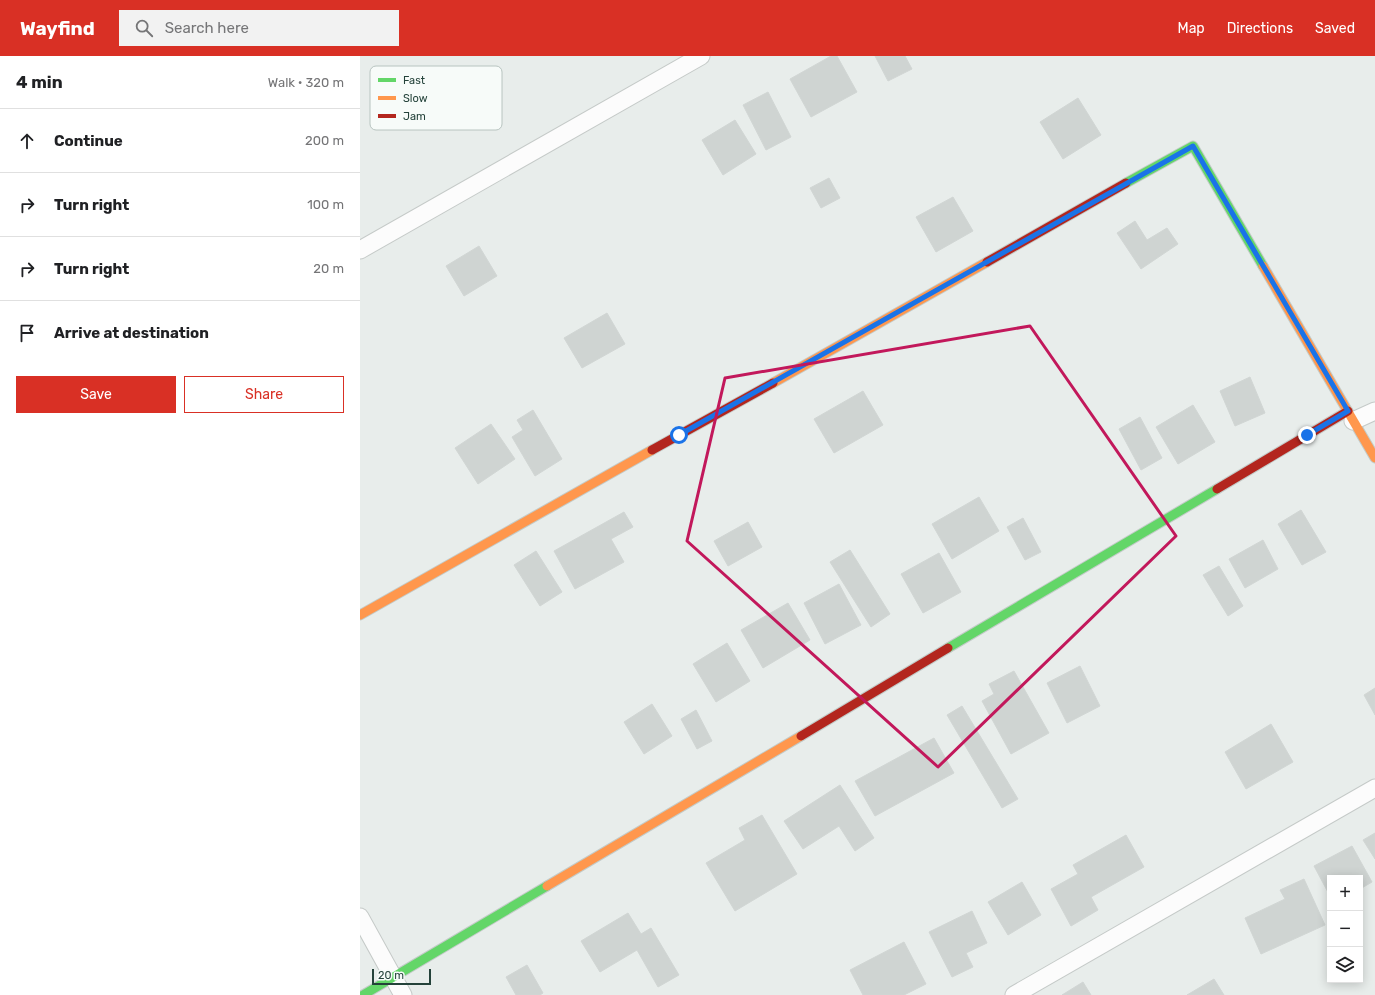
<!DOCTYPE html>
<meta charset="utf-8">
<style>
body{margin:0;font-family:Rubik,sans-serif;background:#f2f2f2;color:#202124}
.controls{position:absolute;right:12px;bottom:12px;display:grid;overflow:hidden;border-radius:0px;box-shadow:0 2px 10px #0003}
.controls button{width:36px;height:36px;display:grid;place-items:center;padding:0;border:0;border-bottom:1px solid #e0e0e0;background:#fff;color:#202124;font:20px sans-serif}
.scale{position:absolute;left:12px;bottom:10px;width:59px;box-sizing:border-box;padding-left:4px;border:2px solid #24423a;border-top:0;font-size:11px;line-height:14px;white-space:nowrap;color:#24423a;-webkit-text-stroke:3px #f7fbf9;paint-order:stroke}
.stop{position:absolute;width:12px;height:12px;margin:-9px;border:3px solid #1a73e8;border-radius:50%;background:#fff}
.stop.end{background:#1a73e8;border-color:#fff;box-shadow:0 1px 4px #0008}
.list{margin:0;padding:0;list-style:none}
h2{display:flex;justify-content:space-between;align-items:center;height:52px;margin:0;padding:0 16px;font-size:17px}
h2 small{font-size:13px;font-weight:400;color:#757577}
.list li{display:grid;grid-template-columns:26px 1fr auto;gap:12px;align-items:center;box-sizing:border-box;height:64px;padding:0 16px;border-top:1px solid #e0e0e0}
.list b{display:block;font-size:15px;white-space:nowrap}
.list em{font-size:13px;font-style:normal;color:#757577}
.actions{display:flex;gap:8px;padding:12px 16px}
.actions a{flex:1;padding:9px 0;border:1px solid #d93025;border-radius:0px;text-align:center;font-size:14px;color:#d93025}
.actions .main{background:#d93025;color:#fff}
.icon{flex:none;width:22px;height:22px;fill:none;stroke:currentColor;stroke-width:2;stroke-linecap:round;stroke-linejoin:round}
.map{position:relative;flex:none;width:1015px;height:939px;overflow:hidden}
header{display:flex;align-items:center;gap:24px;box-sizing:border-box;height:56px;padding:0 20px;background:#d93025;color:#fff}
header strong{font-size:19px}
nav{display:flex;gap:22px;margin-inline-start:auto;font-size:14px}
.search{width:280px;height:36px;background:#f2f2f2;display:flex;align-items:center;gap:10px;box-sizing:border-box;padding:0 14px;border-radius:0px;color:#757577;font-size:15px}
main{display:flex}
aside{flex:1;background:#fff}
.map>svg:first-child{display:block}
.building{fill:#cfd4d2;stroke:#d1d6d4}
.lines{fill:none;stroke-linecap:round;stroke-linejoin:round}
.street-casing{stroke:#c5cac8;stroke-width:19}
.fast-casing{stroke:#c3cbc8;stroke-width:11}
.slow-casing{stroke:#c3cbc8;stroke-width:11}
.jam-casing{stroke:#c3cbc8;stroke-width:11}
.street{stroke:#fcfcfc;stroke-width:17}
.fast{stroke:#63d668;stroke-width:9}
.slow{stroke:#ff974d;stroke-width:9}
.jam{stroke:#b3261e;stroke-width:9}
.route{stroke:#1a73e8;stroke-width:5}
.marked{fill:none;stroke:#c2185b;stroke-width:3;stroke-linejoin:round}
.key{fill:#f7fbf9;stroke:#b8c4c0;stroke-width:1}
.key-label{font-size:11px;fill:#24423a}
</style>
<header>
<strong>Wayfind</strong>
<div class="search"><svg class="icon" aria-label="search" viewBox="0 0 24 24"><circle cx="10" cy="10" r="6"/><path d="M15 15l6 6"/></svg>Search here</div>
<nav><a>Map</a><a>Directions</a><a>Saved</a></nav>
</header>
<main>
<aside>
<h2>4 min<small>Walk · 320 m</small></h2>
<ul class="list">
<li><svg class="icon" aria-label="ahead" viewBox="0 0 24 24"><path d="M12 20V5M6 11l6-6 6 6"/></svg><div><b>Continue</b></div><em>200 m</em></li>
<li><svg class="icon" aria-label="right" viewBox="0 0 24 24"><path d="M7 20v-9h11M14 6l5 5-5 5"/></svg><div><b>Turn right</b></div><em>100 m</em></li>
<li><svg class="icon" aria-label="right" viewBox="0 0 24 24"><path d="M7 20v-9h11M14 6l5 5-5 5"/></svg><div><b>Turn right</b></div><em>20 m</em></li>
<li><svg class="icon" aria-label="arrive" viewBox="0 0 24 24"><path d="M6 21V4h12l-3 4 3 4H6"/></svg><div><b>Arrive at destination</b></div></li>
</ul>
<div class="actions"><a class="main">Save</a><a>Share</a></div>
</aside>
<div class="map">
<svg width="1015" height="939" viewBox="0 0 1015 939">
<rect width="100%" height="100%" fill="#e8edeb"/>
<path class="building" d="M471 0H477L497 36 451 61 430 23Z
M515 0H545L552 13 528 25Z
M408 36 431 81 406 94 383 49Z
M718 42 741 79 703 103 680 66Z
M375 64 396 98 363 119 342 84Z
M469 122 480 142 461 152 450 132Z
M593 141 613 175 576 196 556 161Z
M775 165 787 184 807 172 818 188 781 213 757 177Z
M119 190 137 220 104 240 86 210Z
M247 257 265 288 222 312 204 282Z
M890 321 905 357 875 370 860 335Z
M503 335 523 369 474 397 454 363Z
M833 349 855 386 818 408 796 371Z
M173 354 202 403 175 420 152 381 163 374 157 364Z
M780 361 802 402 781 414 759 373Z
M131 368 155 403 118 428 95 392Z
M619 441 639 475 592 503 572 468Z
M941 454 966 496 942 509 918 468Z
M264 456 273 471 251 483 264 506 215 533 194 495Z
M663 462 681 496 665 504 647 471Z
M388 466 402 491 368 510 354 485Z
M903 484 918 513 885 532 869 503Z
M490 494 530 558 511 571 470 506Z
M176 495 202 536 180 550 154 509Z
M579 497 601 536 563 557 541 518Z
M859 510 883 550 868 560 843 519Z
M479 528 501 569 465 588 444 547Z
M428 547 450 584 403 612 381 574Z
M367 587 390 625 356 646 333 608Z
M720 610 740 650 707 667 687 627Z
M654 615 689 677 651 698 622 645 634 638 629 628Z
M1015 632V659L1004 639Z
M292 648 312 680 284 698 264 666Z
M602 650 658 743 642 752 587 659Z
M336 654 352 685 337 693 321 663Z
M911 668 933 706 886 733 865 696Z
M574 682 594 717 515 760 495 725Z
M480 729 514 782 495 795 479 770 443 793 424 765Z
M402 759 437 818 375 855 346 807 385 784 379 772Z
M1015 777V803L1003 784Z
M766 779 784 811 731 841 738 854 711 870 691 833 718 818 713 809Z
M992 790 1012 826 1000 833V822H970V840L954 810Z
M944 823 965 869 901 898 885 862 925 843 920 834Z
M662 826 681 859 648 879 628 846Z
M612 855 627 887 606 897 613 911 592 921 569 876Z
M268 857 281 878 291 872 319 919 298 931 277 894 240 916 221 885Z
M544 886 566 928 544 939H503L490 914Z
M167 909 183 937 180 939H156L146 921Z
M854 923 864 939H827Z
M723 926 731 939H702Z"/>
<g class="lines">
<g class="street-casing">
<path id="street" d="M0 194 341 0
M993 365 1015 355
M0 861 43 939
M654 939 1015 732"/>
</g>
<g class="fast-casing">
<path id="fast" d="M766 127 833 90 903 210
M588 592 857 433
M3 939 187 830"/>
</g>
<g class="slow-casing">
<path id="slow" d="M903 210 1015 402
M413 327 627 206
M0 559 292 394
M187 830 441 680"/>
</g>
<g class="jam-casing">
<path id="jam" d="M627 206 766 127
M292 394 413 327
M857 433 988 355
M441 680 588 592"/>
</g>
<use href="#street" class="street"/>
<use href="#fast" class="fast"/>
<use href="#slow" class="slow"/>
<use href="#jam" class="jam"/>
</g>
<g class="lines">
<path class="route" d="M319 379 833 90 988 355 947 379"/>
</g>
<path class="marked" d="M670 270 816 480 578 711 327 485 365 322Z"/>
<rect x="10" y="10" width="132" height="64" rx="6" class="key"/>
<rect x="18" y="22" width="18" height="4" fill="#63d668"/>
<rect x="18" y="40" width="18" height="4" fill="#ff974d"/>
<rect x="18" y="58" width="18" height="4" fill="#b3261e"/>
<g class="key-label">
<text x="43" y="28">Fast</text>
<text x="43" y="46">Slow</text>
<text x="43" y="64">Jam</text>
</g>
</svg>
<div class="controls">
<button>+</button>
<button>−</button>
<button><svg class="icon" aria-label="layers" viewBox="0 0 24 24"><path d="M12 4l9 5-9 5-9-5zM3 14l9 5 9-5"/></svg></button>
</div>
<div class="scale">20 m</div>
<div class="stop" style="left:319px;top:379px"></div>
<div class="stop end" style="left:947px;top:379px"></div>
</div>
</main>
